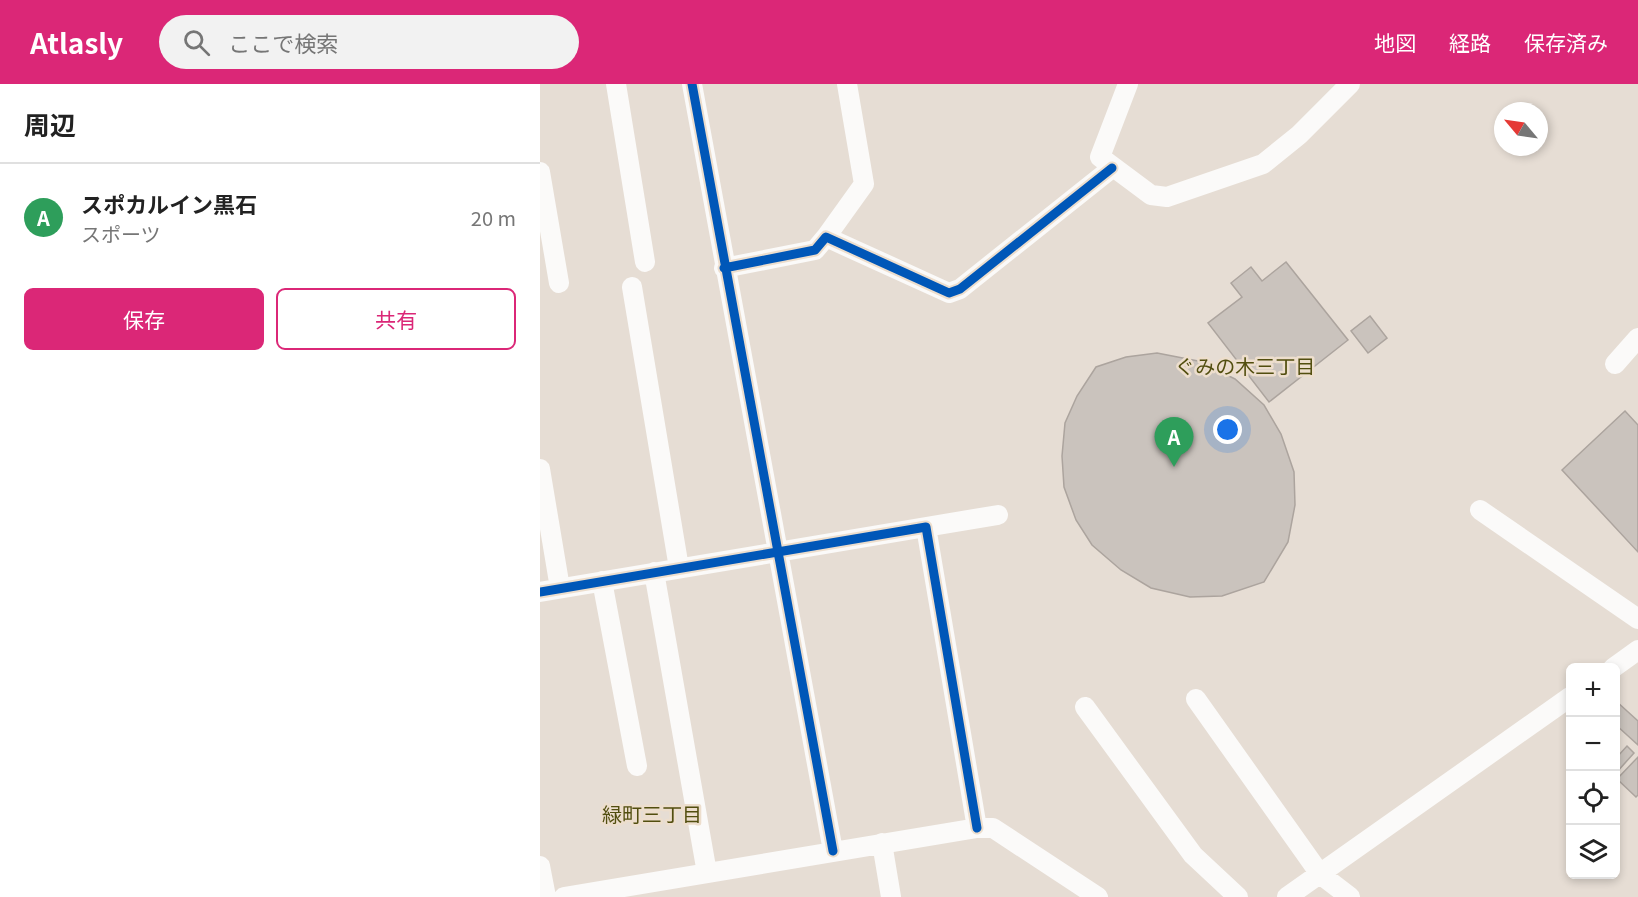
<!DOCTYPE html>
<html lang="ja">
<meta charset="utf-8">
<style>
body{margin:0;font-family:Georgia,"Noto Sans JP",serif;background:#f2f2f2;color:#222}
.controls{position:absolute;right:18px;bottom:18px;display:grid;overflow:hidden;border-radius:9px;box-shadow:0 3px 9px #0003}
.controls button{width:54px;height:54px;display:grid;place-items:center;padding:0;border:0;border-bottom:2px solid #e0e0e0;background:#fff;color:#222;font:30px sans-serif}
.compass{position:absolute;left:954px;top:18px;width:54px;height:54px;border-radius:50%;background:#fff;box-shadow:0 3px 9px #0003;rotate:299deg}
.you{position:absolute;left:688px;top:346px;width:21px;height:21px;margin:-15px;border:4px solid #fff;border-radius:50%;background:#1a73e8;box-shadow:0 0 0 9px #1a73e833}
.badge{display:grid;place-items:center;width:39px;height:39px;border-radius:50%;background:#db2777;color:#fff;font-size:20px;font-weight:700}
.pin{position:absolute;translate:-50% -50px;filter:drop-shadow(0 2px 3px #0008)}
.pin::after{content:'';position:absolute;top:32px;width:21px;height:18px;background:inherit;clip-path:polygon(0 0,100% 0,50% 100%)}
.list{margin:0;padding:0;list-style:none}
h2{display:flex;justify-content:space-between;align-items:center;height:78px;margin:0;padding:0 24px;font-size:26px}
h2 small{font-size:20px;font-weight:400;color:#767676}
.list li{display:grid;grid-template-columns:39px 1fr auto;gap:18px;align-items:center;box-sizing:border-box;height:108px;padding:0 24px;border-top:2px solid #e0e0e0}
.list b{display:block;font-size:22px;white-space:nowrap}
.list p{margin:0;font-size:20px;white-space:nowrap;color:#767676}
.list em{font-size:20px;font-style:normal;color:#767676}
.actions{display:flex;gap:12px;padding:18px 24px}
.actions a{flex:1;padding:14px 0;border:2px solid #db2777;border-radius:9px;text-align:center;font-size:21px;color:#db2777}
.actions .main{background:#db2777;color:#fff}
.icon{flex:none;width:33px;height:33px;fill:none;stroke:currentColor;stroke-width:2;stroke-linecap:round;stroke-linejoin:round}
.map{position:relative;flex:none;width:1098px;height:813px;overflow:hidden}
header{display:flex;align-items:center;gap:36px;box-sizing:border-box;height:84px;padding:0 30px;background:#db2777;color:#fff}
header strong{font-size:28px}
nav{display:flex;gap:33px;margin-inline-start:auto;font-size:21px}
.search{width:420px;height:54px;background:#f2f2f2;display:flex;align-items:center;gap:15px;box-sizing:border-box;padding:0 21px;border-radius:33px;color:#767676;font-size:22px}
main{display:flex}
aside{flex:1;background:#fff}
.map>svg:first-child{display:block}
.building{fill:#cac3bd;stroke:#aca49e;stroke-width:1.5}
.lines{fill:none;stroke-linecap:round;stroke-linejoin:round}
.minor{stroke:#fbfaf9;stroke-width:20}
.cycleway-casing{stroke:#eddecd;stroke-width:13}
.cycleway{stroke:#0057b8;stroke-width:9}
.labels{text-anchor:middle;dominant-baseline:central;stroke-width:5;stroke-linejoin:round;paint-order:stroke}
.neighbourhood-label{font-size:20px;fill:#524e0f;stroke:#eddecd}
</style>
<header>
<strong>Atlasly</strong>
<div class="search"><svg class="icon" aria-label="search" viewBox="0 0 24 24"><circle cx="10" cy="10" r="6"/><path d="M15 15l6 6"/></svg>ここで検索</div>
<nav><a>地図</a><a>経路</a><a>保存済み</a></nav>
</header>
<main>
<aside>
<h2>周辺<small></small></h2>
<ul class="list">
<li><span class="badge" style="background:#2e9e5b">A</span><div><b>スポカルイン黒石</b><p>スポーツ</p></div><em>20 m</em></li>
</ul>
<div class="actions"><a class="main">保存</a><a>共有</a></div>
</aside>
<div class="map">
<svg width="1098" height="813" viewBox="0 0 1098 813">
<rect width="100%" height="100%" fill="#e6ddd4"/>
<path class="building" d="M746 178 808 256 729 318 668 239 702 213 691 199 711 183 722 197Z
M830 232 847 254 828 269 811 247Z
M617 269 658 277 695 295 724 321 741 350 754 388 755 421 748 458 724 498 682 512 650 513 611 504 581 486 552 461 536 436 524 403 522 372 525 339 537 312 556 283 586 273Z
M1085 327 1098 341V468L1022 386Z
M1076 617 1098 637V661L1076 641Z
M1087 662 1094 669 1076 689V671L1077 673Z
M1098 673V711L1096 713 1077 695Z"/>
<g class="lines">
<path class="minor" d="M76 0 105 178
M152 0 293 767
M588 0 560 73 611 111 627 113 723 80 759 51 810 0
M0 88 19 199
M286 153 324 100 307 0
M184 184 275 166 286 153 409 209 420 205 572 84
M92 203 139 484
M1075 280 1098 254
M0 385 20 504
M940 426 1098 535
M386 443 458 431
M114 488 167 789
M62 497 97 682
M0 508 386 443 437 744
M1073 584 1098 566
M656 615 780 790 810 813
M545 623 653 771 698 813
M342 759 351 813
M0 782 6 813
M24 813 437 744H453L558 813
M747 813 1030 613"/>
<g class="cycleway-casing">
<path id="cycleway" d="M152 0 293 767
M184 184 275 166 286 153 409 209 420 205 572 84
M0 508 386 443 437 744"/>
</g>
<use href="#cycleway" class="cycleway"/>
</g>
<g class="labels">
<g class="neighbourhood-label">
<text x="705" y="281">ぐみの木三丁目</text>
<text x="112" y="729">緑町三丁目</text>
</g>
</g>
</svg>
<div class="controls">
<button>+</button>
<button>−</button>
<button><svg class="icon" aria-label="locate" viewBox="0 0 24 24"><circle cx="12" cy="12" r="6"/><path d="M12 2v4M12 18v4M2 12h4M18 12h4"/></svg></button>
<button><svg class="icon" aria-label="layers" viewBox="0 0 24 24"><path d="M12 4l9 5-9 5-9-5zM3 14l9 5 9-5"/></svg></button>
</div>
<svg class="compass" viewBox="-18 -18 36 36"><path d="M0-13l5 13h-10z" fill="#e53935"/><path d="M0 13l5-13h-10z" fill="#767676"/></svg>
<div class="you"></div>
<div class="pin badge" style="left:634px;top:383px;background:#2e9e5b">A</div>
</div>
</main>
